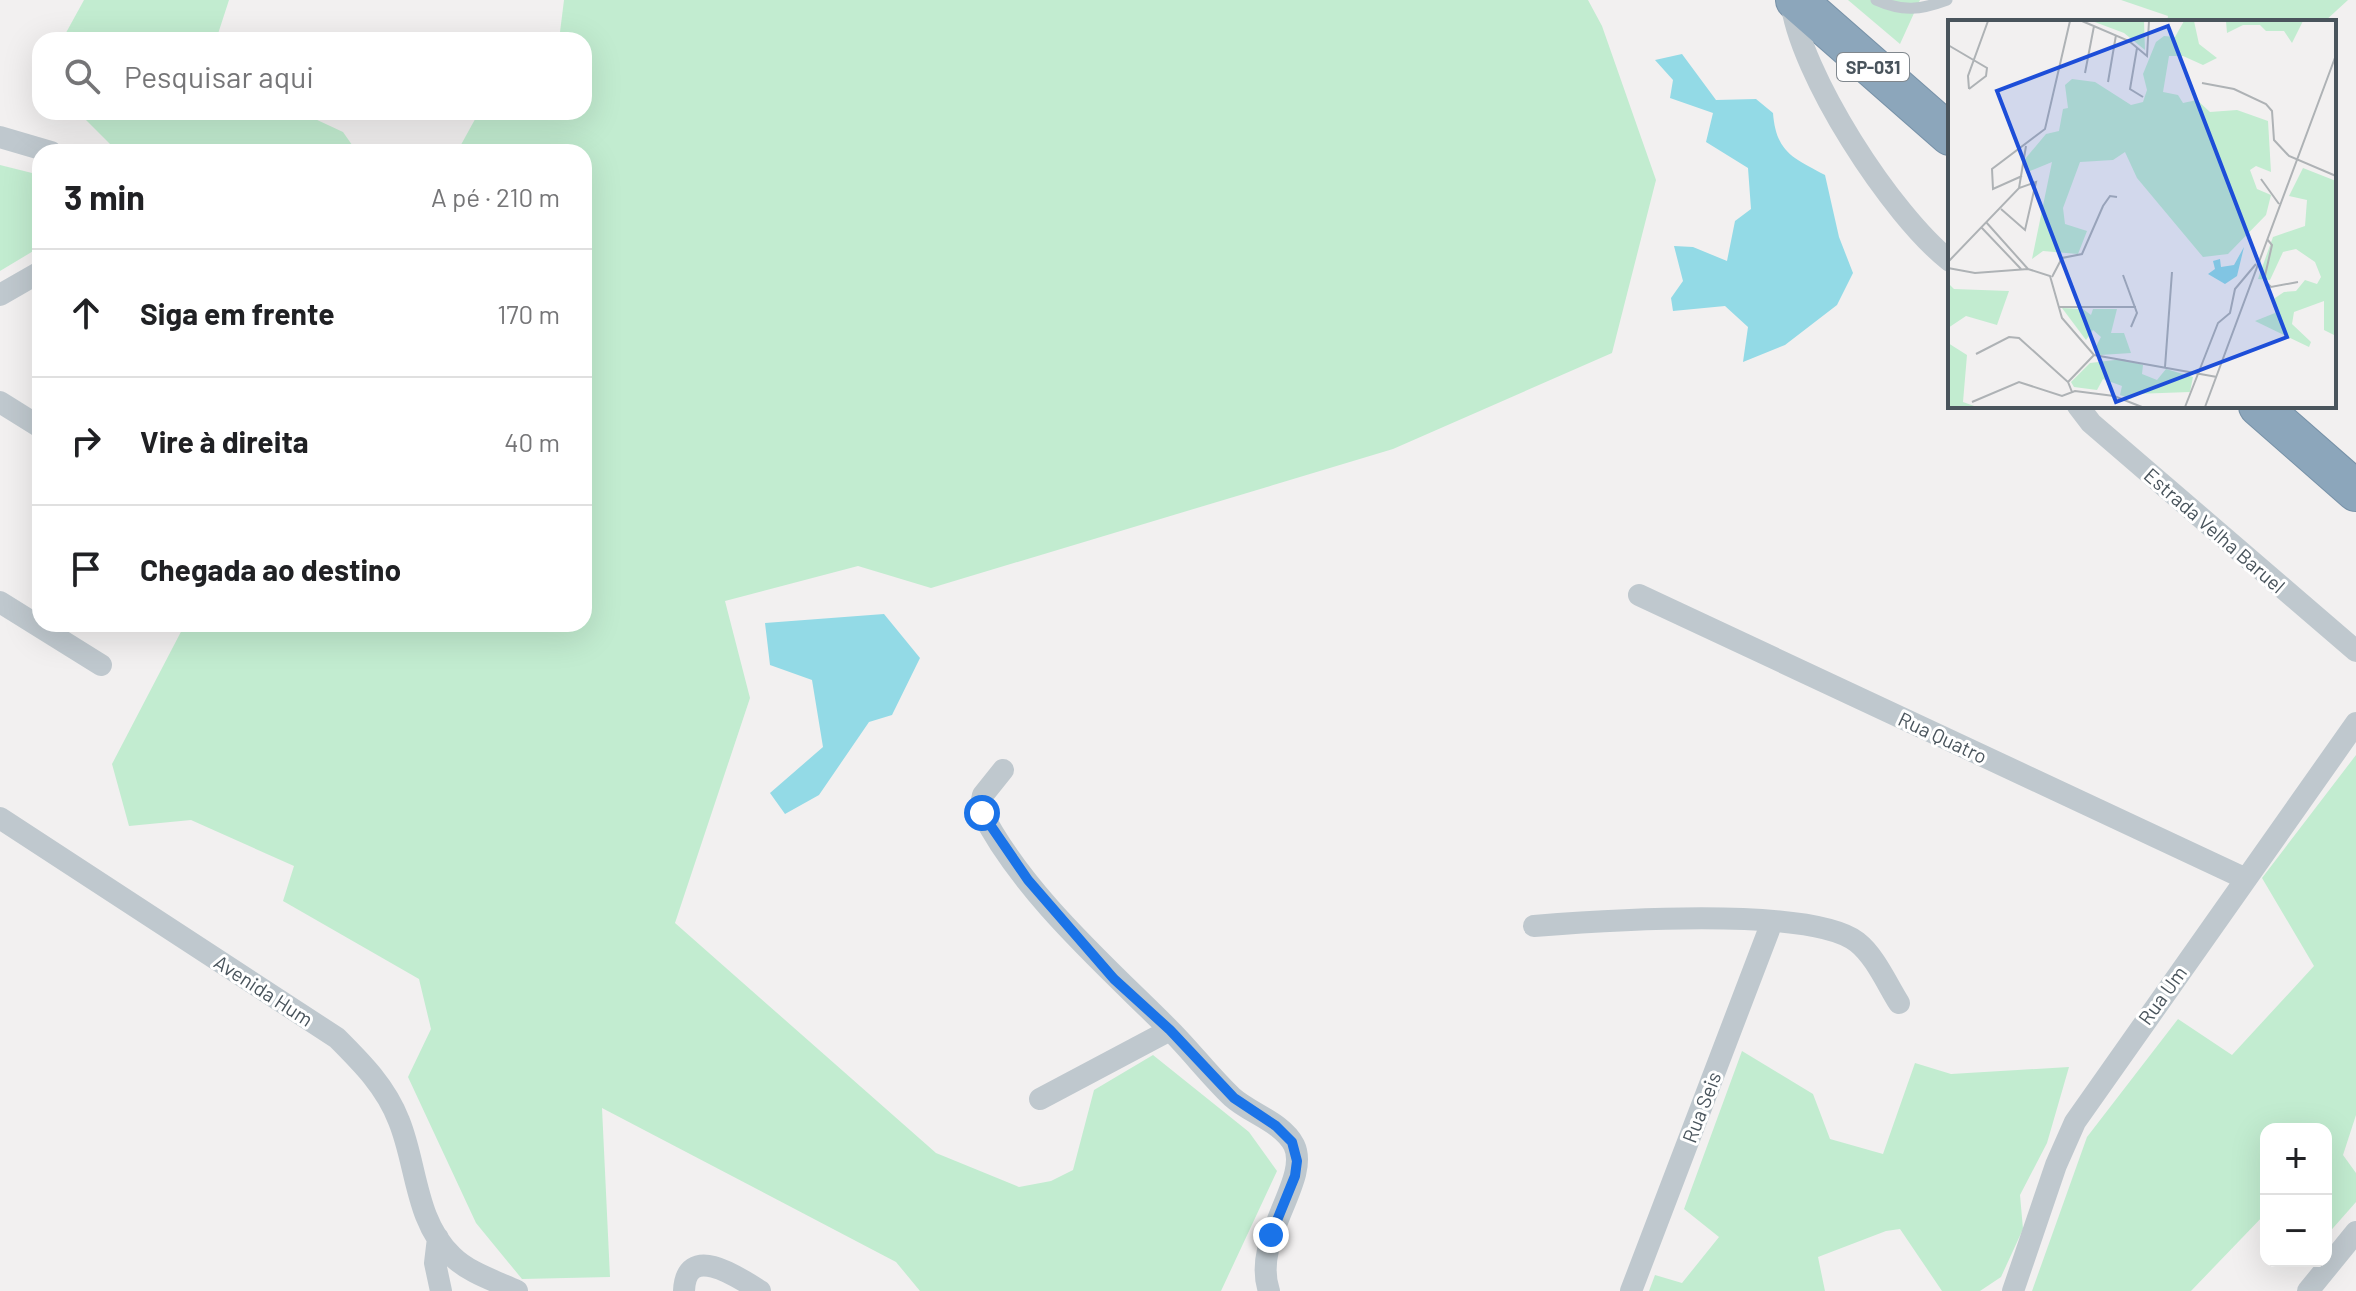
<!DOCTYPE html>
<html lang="pt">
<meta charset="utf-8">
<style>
body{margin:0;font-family:Barlow,sans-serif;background:#f2f2f2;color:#202124}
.controls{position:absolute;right:24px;bottom:24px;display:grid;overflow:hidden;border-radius:16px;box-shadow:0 8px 32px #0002}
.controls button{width:72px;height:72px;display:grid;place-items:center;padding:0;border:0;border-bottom:2px solid #e0e0e0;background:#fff;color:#202124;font:40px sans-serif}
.stop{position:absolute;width:24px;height:24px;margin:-18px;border:6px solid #1a73e8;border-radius:50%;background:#fff}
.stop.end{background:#1a73e8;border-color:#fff;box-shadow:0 2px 8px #0008}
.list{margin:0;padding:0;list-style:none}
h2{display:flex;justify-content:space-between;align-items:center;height:104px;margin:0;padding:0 32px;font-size:34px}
h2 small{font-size:26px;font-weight:400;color:#757577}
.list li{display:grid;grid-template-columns:52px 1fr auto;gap:24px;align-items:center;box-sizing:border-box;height:128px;padding:0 32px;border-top:2px solid #e0e0e0}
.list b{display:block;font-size:30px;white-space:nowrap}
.list em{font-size:26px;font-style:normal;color:#757577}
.icon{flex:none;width:44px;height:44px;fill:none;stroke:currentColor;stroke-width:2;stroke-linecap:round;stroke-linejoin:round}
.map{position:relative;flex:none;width:2356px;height:1291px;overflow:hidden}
.search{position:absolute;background:#fff;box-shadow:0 8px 32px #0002;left:32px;top:32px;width:560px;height:88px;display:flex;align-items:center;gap:20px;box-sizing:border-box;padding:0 28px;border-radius:24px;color:#757577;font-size:30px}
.panel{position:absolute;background:#fff;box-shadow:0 8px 32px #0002;left:32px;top:144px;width:560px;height:488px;border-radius:24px}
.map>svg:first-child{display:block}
.green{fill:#c2ecd0}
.water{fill:#93dae6}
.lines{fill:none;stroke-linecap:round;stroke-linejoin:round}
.highway-casing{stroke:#7791a7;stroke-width:42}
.lane{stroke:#bfc8ce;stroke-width:11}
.street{stroke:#bfc8ce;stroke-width:22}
.highway{stroke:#8ca6bb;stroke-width:40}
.route{stroke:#1a73e8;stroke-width:10}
.labels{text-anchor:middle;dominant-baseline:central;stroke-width:6;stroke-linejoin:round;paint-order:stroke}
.shield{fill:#fff;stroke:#80878d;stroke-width:2}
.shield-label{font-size:18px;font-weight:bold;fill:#49545c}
.street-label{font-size:20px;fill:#49545c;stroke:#fff}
.inset-road{fill:none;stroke:#aeb2b5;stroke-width:2}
.view{fill:#1d4ed8;fill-opacity:0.15;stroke:#1d4ed8;stroke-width:4}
.inset-edge{fill:none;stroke:#49545c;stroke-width:4}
</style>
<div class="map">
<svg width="2356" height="1291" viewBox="0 0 2356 1291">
<rect width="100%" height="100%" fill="#f2f0f0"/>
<path class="green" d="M84 0H229L216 40H62Z
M564 0H1588L1602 26 1656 180 1612 353 1393 449 931 588 858 566 725 601 750 698 675 923 936 1153 1019 1187 1051 1181 1073 1170 1094 1090 1153 1055 1249 1132 1277 1171 1221 1291H920L896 1262 602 1108 610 1277 522 1279 476 1223 408 1077 431 1029 419 979 283 901 294 866 191 820 129 826 112 764 185 624H584V152H457L479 112H584V40H559Z
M1848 0H1920L1900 44Z
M2121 0H2348L2324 22H2167L2168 16Z
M78 112H300L343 132 357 152H118Z
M0 165 40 175V247L0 271Z
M2356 755V1115L2343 1155 2356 1173V1202L2326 1236V1129H2266V1213L2191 1291H2032L2087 1137 2178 1019 2232 1055 2314 966 2262 878Z
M1742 1051 1813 1094 1830 1139 1883 1154 1915 1063 1951 1074 2069 1067 2047 1143 2020 1195 2023 1229 2001 1277 1980 1291H1942L1900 1229 1886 1231 1818 1257 1825 1291H1649L1655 1275 1682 1283 1719 1237 1684 1209Z"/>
<path class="water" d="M1682 54 1716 100 1756 99 1773 113C1776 152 1793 158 1825 175L1839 237 1853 273 1837 305 1785 345 1743 362 1748 327 1725 306 1673 311 1671 298 1683 281 1674 246 1693 247 1727 261 1735 221 1751 209 1748 168 1706 142 1713 113 1670 98 1673 80 1655 60Z
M884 614 920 658 892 715 869 722 819 795 785 814 770 793 823 747 812 680 770 665 765 623Z"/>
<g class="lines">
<g class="highway-casing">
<path id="highway" d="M1796 0 1950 135
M2259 406 2356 491"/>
</g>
<path class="lane" d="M1876 0C1903 12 1920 10 1947 0"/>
<path class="street" d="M1791 0C1799 73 1892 216 1950 261
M0 137 51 152
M0 295 40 272
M0 402 40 427
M2078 406 2091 423 2356 651
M1639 595 2246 879
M0 602 101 665
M1003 770 983 795 980 809C1021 892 1105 965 1170 1030 1191 1051 1210 1076 1232 1097 1251 1114 1282 1122 1294 1145 1311 1180 1251 1239 1269 1291
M0 818 337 1038C362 1063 386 1087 399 1121 417 1165 415 1221 452 1256 469 1273 496 1281 517 1291
M1534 926C1598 921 1809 905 1857 942 1875 956 1887 984 1899 1003
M1040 1099 1170 1030
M438 1238 435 1263 441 1291
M684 1291C686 1242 737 1276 760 1291
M1631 1291 1772 922
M2013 1291 2056 1165 2075 1122 2356 723
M2308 1291 2356 1232"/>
<use href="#highway" class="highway"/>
</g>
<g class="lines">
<path class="route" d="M982 813 1028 880 1114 979 1170 1030 1234 1098 1276 1126 1292 1142 1297 1161 1295 1176 1271 1235"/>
</g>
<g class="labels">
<rect class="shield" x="1837" y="53" width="72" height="28" rx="6"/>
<g class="shield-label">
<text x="1873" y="67">SP-031</text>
</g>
<g class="street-label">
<text transform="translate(2215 530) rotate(41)">Estrada Velha Baruel</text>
<text transform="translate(1943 737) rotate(25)">Rua Quatro</text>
<text transform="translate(264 990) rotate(33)">Avenida Hum</text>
<text transform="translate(2162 995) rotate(-54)">Rua Um</text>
<text transform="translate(1701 1107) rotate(-69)">Rua Seis</text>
</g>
</g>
<g transform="translate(1948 20)">
<rect width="388" height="388" fill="#f2f0f0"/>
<path d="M144 1H196L197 30 176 13ZM236 1H246L251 24 269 38 255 45 235 36H221L215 72 230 75 235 83 249 80 262 92 289 90 320 101 323 152 308 146 302 150 309 169 323 175 318 195 280 234 255 237 189 158 177 132 165 140 132 142 115 188 117 204 139 211 130 234 95 231 84 239 104 142 82 151 77 139 98 114 111 111 115 89 120 88 117 65 124 59 147 62 183 85 195 82 199 70 195 54 208 22 216 16 227 17ZM278 1H355L344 23 336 11H318L312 5H295L279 13ZM355 148 388 161V316L376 310V281L346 292 344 304 363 322 361 327 307 301 327 293V278L336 272 348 271 357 260 369 264 373 257 367 242 348 229 335 232 322 260 310 259 325 217 357 206 359 180 341 176ZM0 263 6 269 61 271 49 305 18 296 0 308ZM114 288 135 289 143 295 145 289H169L163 313H176L183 333 152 335 146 330 153 317 145 310 138 320ZM0 323 19 335 15 382 29 387H0ZM175 339 195 345 194 354 209 360 218 349 245 357 242 372 186 374 183 379 172 375 174 366 155 359 149 370 126 367 123 362 142 343Z" fill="#c2ecd0"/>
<path d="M296 227 289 256 277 264 260 254 267 249 265 241 272 239 273 247 286 245Z" fill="#93dae6"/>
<path class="inset-road" d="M134 1 181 21 199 36 201 1M0 25 39 48 38 56 21 69M189 28 182 69 195 77M137 53 146 6M160 62 168 15M254 63 286 69 318 84 324 91 326 120 341 136 388 156M21 69 20 56 40 1M74 156 45 169 44 149 97 109 122 1M313 159 331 184M71 168 78 126M38 202 80 249M33 207 73 249M319 219 324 225 316 260 323 267 350 262M0 242 71 168 88 162 77 210 53 189M0 248 27 253 80 249 102 256 114 298 146 335M175 255 189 293 183 307M104 257 114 238 134 234 155 186 162 176 169 177M110 287H188M28 334 61 317 71 318 120 362 124 372M146 335 269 357M217 347 224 252M120 362 146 335M24 382 71 362 114 376 127 371 166 376 194 387M237 387 270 303 282 293 287 269 308 244M257 387 388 35"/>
<path class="view" d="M220 6 339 317 168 382 49 71Z"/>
<rect width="388" height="388" class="inset-edge"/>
</g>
</svg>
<div class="controls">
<button>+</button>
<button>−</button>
</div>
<div class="stop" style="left:982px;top:813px"></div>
<div class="stop end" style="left:1271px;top:1235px"></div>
<div class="search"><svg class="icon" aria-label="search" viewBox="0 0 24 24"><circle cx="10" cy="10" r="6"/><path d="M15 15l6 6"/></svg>Pesquisar aqui</div>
<section class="panel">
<h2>3 min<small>A pé · 210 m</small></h2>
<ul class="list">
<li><svg class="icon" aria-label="ahead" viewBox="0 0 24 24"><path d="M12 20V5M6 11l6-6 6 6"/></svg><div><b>Siga em frente</b></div><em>170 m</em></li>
<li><svg class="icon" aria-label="right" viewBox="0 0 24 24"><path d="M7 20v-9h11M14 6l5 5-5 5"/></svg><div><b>Vire à direita</b></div><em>40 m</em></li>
<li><svg class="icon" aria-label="arrive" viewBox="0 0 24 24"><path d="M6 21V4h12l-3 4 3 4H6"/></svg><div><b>Chegada ao destino</b></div></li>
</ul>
</section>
</div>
